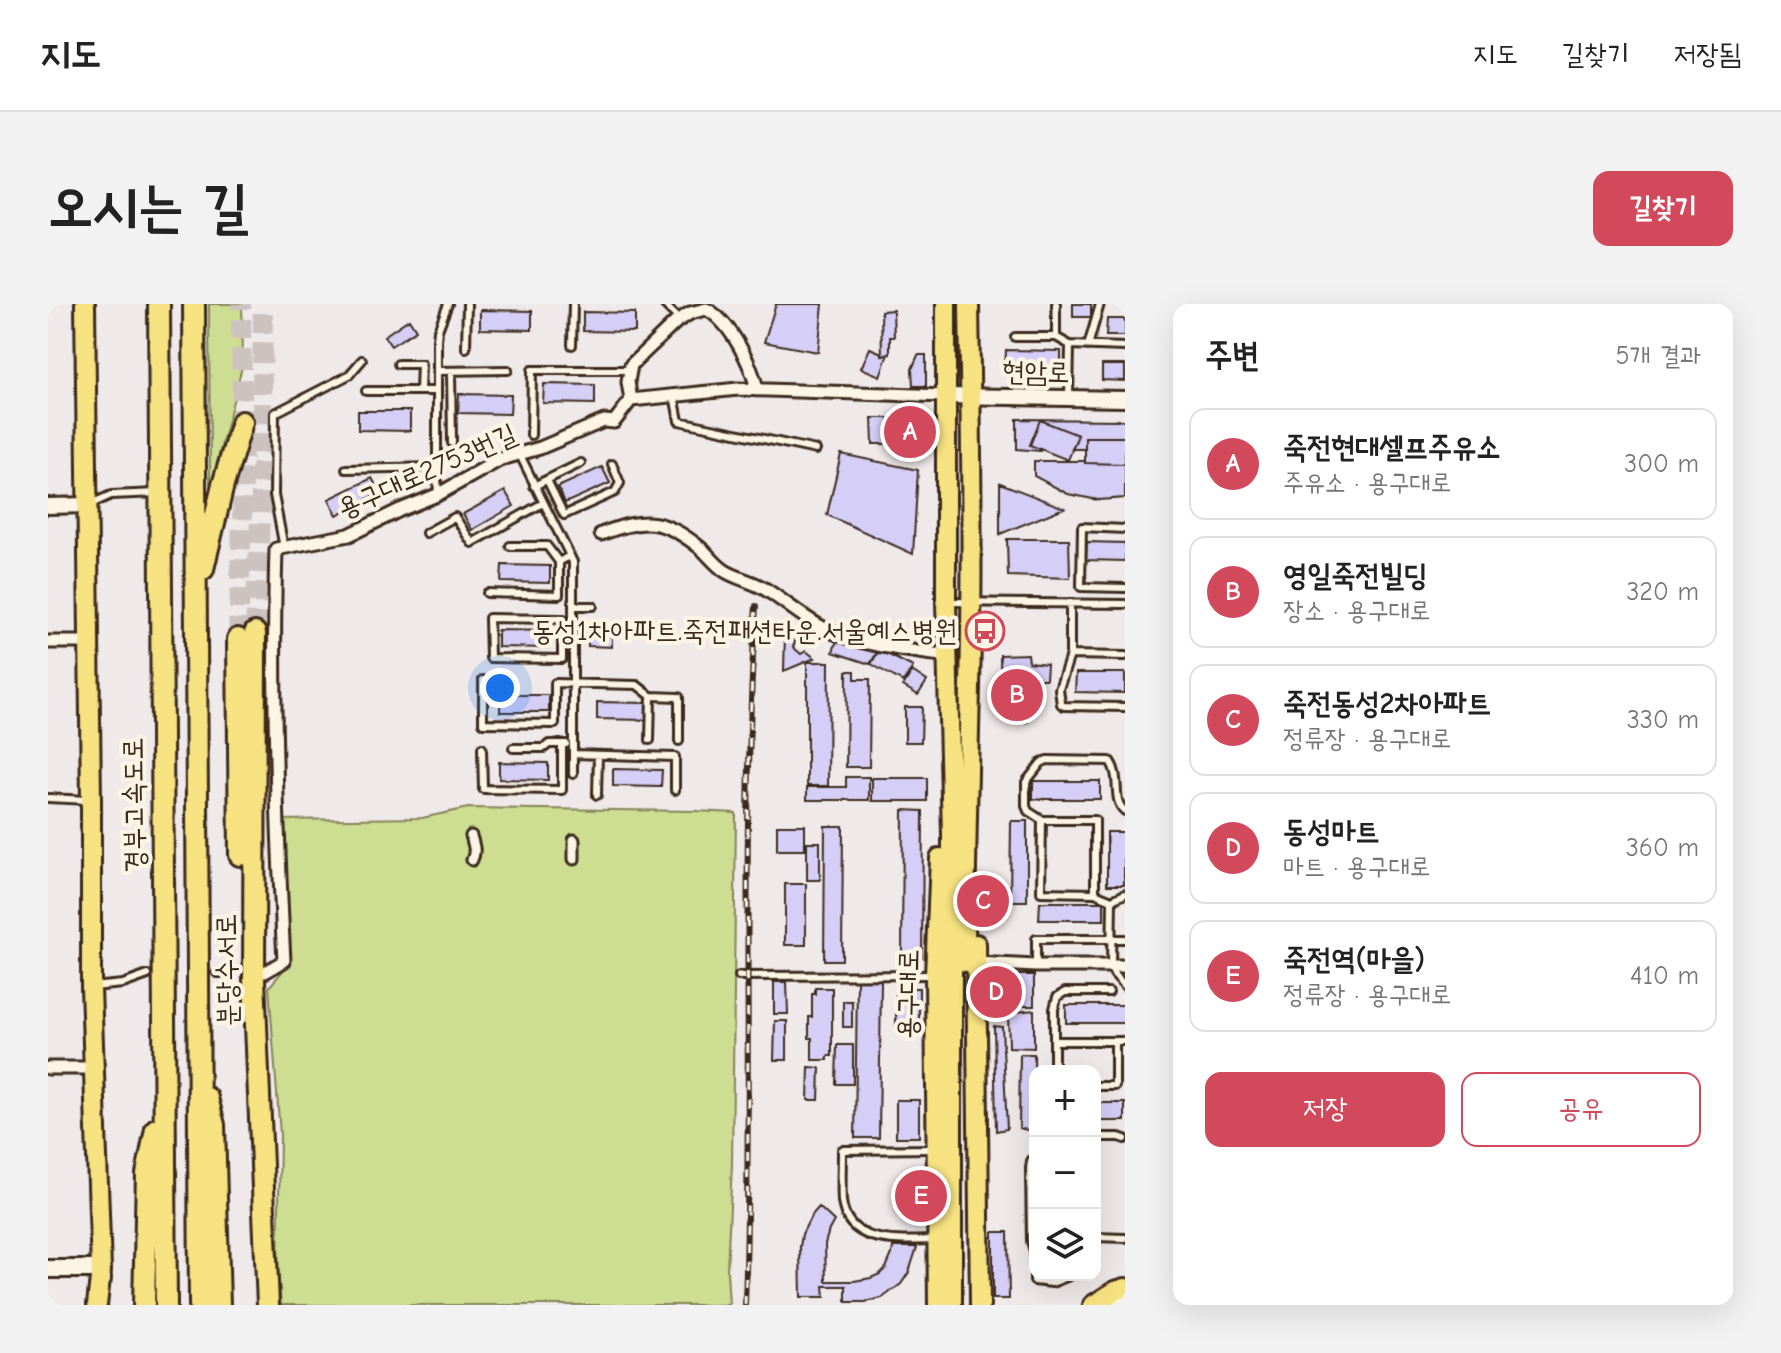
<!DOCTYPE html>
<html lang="ko">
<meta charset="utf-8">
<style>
body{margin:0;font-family:"Comic Neue","Poor Story",sans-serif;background:#f2f2f2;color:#222}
.controls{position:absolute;right:24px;bottom:24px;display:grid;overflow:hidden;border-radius:16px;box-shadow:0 8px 32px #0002}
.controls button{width:72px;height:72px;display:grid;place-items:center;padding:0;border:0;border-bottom:2px solid #e0e0e0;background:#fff;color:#222;font:40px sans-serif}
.you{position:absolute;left:452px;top:384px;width:28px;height:28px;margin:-20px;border:6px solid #fff;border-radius:50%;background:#1a73e8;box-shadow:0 0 0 12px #1a73e833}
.badge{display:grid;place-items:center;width:52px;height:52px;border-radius:50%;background:#d1495b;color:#fff;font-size:26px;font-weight:700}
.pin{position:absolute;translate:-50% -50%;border:4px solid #fff;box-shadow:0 2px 8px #0006}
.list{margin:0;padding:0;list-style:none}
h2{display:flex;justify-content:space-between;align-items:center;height:104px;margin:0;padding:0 32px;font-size:34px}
h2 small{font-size:26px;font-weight:400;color:#767676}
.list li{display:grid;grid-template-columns:52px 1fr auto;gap:24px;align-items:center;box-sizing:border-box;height:112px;margin:0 16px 16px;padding:0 16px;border:2px solid #e0e0e0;border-radius:16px}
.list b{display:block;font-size:30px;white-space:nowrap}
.list p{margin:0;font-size:26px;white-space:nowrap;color:#767676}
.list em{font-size:26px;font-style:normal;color:#767676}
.actions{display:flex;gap:16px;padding:24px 32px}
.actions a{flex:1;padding:18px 0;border:2px solid #d1495b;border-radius:16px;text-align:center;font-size:28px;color:#d1495b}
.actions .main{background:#d1495b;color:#fff}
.icon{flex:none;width:44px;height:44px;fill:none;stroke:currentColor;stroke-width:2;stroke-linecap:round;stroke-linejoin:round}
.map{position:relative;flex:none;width:1077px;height:1001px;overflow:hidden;border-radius:16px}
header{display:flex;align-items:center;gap:48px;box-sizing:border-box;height:112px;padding:0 40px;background:#fff;border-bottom:2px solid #e0e0e0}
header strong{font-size:38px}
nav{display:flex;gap:44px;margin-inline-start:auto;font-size:28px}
.intro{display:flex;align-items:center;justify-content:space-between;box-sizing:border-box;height:192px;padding:0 48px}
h1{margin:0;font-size:56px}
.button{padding:20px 36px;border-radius:16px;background:#d1495b;color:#fff;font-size:28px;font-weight:700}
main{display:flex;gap:48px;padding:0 48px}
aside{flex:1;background:#fff;border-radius:16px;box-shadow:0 8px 32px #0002}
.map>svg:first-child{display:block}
.green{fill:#cddd91;stroke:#848458;stroke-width:2}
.building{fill:#d5cef7;stroke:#3b2a1e;stroke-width:2}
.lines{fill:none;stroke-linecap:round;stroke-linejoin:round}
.trunk-tunnel{stroke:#ccc3c1;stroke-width:20;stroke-dasharray:20 10;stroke-linecap:butt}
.service-casing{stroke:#3b2a1e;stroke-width:12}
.pedestrian-casing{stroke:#3b2a1e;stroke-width:15}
.minor-casing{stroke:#3b2a1e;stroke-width:17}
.tertiary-casing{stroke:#3b2a1e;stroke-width:20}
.secondary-casing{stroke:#3b2a1e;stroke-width:22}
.primary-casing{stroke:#3b2a1e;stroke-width:24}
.trunk-casing{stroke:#3b2a1e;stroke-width:26}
.motorway-casing{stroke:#3b2a1e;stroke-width:26}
.service{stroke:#fcf5e5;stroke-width:6}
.pedestrian{stroke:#fcf5e5;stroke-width:9}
.minor{stroke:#fcf5e5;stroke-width:11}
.tertiary{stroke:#fcf5e5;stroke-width:14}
.secondary{stroke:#fcf5e5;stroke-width:16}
.primary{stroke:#f6e281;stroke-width:18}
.trunk{stroke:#f6e281;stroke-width:20}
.motorway{stroke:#f6e281;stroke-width:20}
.rail-casing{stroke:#3b2a1e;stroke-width:6}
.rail{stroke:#fcf5e5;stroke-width:3;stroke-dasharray:9;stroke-linecap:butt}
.labels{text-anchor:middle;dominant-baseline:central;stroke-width:8;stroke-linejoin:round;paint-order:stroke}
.street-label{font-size:28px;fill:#3b2a1e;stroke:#fcf5e5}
.poi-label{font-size:28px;fill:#3b2a1e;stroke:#fcf5e5;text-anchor:end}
</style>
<header>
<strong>지도</strong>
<nav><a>지도</a><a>길찾기</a><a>저장됨</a></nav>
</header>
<div class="intro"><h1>오시는 길</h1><a class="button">길찾기</a></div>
<main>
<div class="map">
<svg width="1077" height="1001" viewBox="0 0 1077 1001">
<rect width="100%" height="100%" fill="#f0e9ea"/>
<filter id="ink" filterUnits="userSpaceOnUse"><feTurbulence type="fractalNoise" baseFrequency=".0125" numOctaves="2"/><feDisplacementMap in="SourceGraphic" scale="16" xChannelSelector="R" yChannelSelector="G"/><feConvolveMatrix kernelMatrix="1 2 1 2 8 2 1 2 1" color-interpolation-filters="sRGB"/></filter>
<g filter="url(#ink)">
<path class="green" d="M161 0H194L195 59 162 185Z
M420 504 647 507 688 509 684 860 679 967 681 1001H233L230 973 232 830 221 683 239 662 232 516 374 514Z"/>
<path class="building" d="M728 0H775L770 48 716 38Z
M1025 0H1043V13H1025Z
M432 6 484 7V26L432 25Z
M845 6 846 33H842V50L834 51 833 7Z
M535 8 587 9V28L535 27Z
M361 15 368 26 343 42 336 32Z
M1059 15H1077V32H1058Z
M822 44 834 49V51L840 50 832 72 813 64Z
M958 46 1013 47V65L957 64Z
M870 51H878V82H865L864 65Z
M1054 61H1077V77L1054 76Z
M496 80 547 81V100L495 99Z
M411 90 463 91 462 110 410 109Z
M310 107H362V127L310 126Z
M824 114H841V117L868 116V140H825Z
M969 115 1077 116V133H1037V145H1024L1030 131 992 116 982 141 992 145V147L969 145Z
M992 116 1030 131 1020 156 982 141Z
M1037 133H1077V160L1037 159Z
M793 150 870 166 865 250 779 211Z
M986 157H1037V159L1077 160V194L1050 196 1020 190 986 172Z
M554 163 562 179 517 199 510 183Z
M324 174 332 189 289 211 281 195Z
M952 179 1016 204 952 230Z
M457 187 466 202 424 226 415 210Z
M959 235H1021L1022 274 960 272Z
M1039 238 1077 239V257L1038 256Z
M454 261 502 262V279L453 278Z
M537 320H543V325L564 326V343L540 342V334H537Z
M450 326 499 327V344L450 343Z
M737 330 747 338 745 343 753 350 758 347 767 354 736 367Z
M789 336 830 347 822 360 785 348Z
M830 348 841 351 865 363 855 378 823 360Z
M980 350 981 358 999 360 998 375H985L986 407H980V418L961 419 953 408 952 351Z
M759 358H781L780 482H759Z
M799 367H807V375H822L821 463H798Z
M864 367 879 377 870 391 855 382Z
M1028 369H1077V389L1027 388Z
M452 391H501V408H452Z
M549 398 598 399V416L549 415Z
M857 403H874L873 438H857Z
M451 458 500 459V476L451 475Z
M565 465 614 466 613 483 565 482Z
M798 473H821V496H759V483H798Z
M824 474H879V497H824Z
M985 477H1052V495H985Z
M855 506 875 507 874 653H854Z
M963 517H979V597H962Z
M729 521H757V546H729Z
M777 522H795L794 656H776Z
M1059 528H1076V581H1059Z
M759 538H772V576H759Z
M737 580H758V641H737Z
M992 598H1056V616H991Z
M940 667H956L955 710 942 709Z
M966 671H986V702H966Z
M809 676H833L831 834H807Z
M726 678H739L740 710H726Z
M767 684H784V752H780V756H764V734H761V713H764V690H767Z
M848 684H871V722H848Z
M795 697H804V723H795Z
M1018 701H1077V719H1018Z
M986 706V744L961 743 960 709Z
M727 717H739V756H726Z
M946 722 954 723 959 825 948 827Z
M789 741H805V780H788Z
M972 750H986L987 828 971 824Z
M761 763 772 764 771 796H760Z
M848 796H871V833H848Z
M1047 799H1077V817H1047Z
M771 903 786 917 781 926 777 940 778 977H806L823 974 832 970 838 964 844 950 845 943H869L861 968 853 980 834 994 817 998H798V982H776L777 993H753L752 943 754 930 763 912Z
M945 928H960L961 995H945Z"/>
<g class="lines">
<path class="trunk-tunnel" d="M207 329 213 190 215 0
M190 335 195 189 193 0"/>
<g class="service-casing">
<path id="service" d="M616 0 627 11
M1008 0V33
M967 33H1008L1022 41 1077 43
M524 41 525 0
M1040 42 1052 0
M418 44 419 0
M350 60H373L372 87
M389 67 460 66
M403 67 404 139
M318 87H389
M626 91 631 117 768 146
M1021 95 1022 41
M483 131 484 66H582
M471 149 525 258V470
M298 165 389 163
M499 176 516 211 567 188 572 179 564 160
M486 182 533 159
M390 190 389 172V36L390 26 400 0
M43 200 63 191 110 189
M1077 225 1034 223 1033 283 1077 284
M378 229 407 213 424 239 495 199
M462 242H499L511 258
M236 244 226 191 227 109 301 71 314 56
M439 289 511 291V258L521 252
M902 298 1077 300
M1022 299V351L1011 385 1013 400 1016 402 1077 403
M525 302H545
M514 321V315L441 314 442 354 514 355V321H525
M1022 351 1077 352
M435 376V419L507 420V379L589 381 603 392 631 393V437
M602 436 603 392
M434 444 435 485 514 486V440
M465 444H496L501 440H518
M525 450 627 453V486
M549 491 550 451
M0 494 40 496
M994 516 980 507 978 502V478L993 459 999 456 1062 457C1074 474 1063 497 1077 507
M1047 589V516H994L993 588 1047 589 1064 596 1077 590
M1064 596 1063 662 1066 670 1077 682
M988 662V635H1077
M169 669H182
M691 672 883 671
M45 683 75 680 100 671
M1006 737H1077
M1006 767V705L1009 693 1017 688H1061
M1047 782H1067V737
M1047 833H1071L1077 835
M885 845 794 846C794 862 793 880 794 897 799 944 856 936 889 936
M987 851 983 857 982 864 983 937 986 947V977L1004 979 1024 971
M1047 933 1077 934"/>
</g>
<g class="pedestrian-casing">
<path id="pedestrian" d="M423 532C426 542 428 547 424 556
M526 536V555"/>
</g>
<g class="minor-casing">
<path id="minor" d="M583 96 580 78 583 61 628 18 642 9 658 5C682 17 704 61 709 86
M553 230C598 212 617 215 655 246 662 253 669 262 677 267 690 275 704 277 717 285 738 298 756 315 779 326 816 342 859 346 899 352
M0 338H41
M927 659 988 662H1077
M217 668 236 657C229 520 224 383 228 245L301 231 352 206 389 191 453 155 492 144 556 117 566 118 583 96 690 85 898 92
M0 764H47"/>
</g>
<g class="tertiary-casing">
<path id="tertiary" d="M898 92 1077 95
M0 202 40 201
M1071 1001 1077 997"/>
</g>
<g class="secondary-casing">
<path id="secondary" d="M0 965H53L54 975"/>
</g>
<g class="primary-casing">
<path id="primary" d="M37 0 43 496V684L53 965 49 1001
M898 0V298L904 531V1001
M928 640 932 1001
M917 658C917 567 920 475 922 384 925 256 923 128 921 0
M890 1001 887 671 892 554
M1045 1001 1067 987 1077 984"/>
</g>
<g class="trunk-casing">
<path id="trunk" d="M207 329 206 675 220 1001
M190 335 192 551"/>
</g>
<g class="motorway-casing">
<path id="motorway" d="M111 0 118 1001
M146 0 152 1001
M155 265 175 181 194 118
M159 794 166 821 171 1001
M96 1001 99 870 108 825"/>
</g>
<use href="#service" class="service"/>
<use href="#pedestrian" class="pedestrian"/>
<use href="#minor" class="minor"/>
<use href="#tertiary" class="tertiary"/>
<use href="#secondary" class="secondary"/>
<use href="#primary" class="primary"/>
<use href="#trunk" class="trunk"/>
<use href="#motorway" class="motorway"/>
<g class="rail-casing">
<path id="rail" d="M697 1001C705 768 692 535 708 302"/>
</g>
<use href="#rail" class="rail"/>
</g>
</g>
<defs>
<g id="bus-ring" transform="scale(2)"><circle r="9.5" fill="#fcf5e5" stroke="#d1495b" stroke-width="1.5"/><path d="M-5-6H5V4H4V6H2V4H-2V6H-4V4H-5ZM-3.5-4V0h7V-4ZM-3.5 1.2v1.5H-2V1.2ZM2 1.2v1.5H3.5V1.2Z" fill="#d1495b"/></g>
</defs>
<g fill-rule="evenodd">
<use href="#bus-ring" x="937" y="327"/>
</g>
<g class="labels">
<g class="street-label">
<text transform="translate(988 68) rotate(1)">현암로</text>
<text transform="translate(379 167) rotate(-24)">용구대로2753번길</text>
<text transform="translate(86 501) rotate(-91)">경부고속도로</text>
<text transform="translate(179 666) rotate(-91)">분당수서로</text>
<text transform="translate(860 690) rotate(-89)">용구대로</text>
</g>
<g class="poi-label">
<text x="909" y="327">동성1차아파트.죽전패션타운.서울예스병원</text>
</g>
</g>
</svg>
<div class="controls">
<button>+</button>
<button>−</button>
<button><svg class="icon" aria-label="layers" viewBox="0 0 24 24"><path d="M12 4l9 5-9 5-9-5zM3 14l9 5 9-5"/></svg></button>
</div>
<div class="you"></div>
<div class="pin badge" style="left:862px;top:128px">A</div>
<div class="pin badge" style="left:969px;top:391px">B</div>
<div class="pin badge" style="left:935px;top:597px">C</div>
<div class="pin badge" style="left:948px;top:688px">D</div>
<div class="pin badge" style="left:873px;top:892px">E</div>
</div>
<aside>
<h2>주변<small>5개 결과</small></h2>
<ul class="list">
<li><span class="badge">A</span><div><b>죽전현대셀프주유소</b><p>주유소 · 용구대로</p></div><em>300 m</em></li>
<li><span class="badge">B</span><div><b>영일죽전빌딩</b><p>장소 · 용구대로</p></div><em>320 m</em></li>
<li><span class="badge">C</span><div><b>죽전동성2차아파트</b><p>정류장 · 용구대로</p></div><em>330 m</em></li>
<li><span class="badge">D</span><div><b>동성마트</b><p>마트 · 용구대로</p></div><em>360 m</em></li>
<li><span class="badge">E</span><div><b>죽전역(마을)</b><p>정류장 · 용구대로</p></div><em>410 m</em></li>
</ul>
<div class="actions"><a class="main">저장</a><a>공유</a></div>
</aside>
</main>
